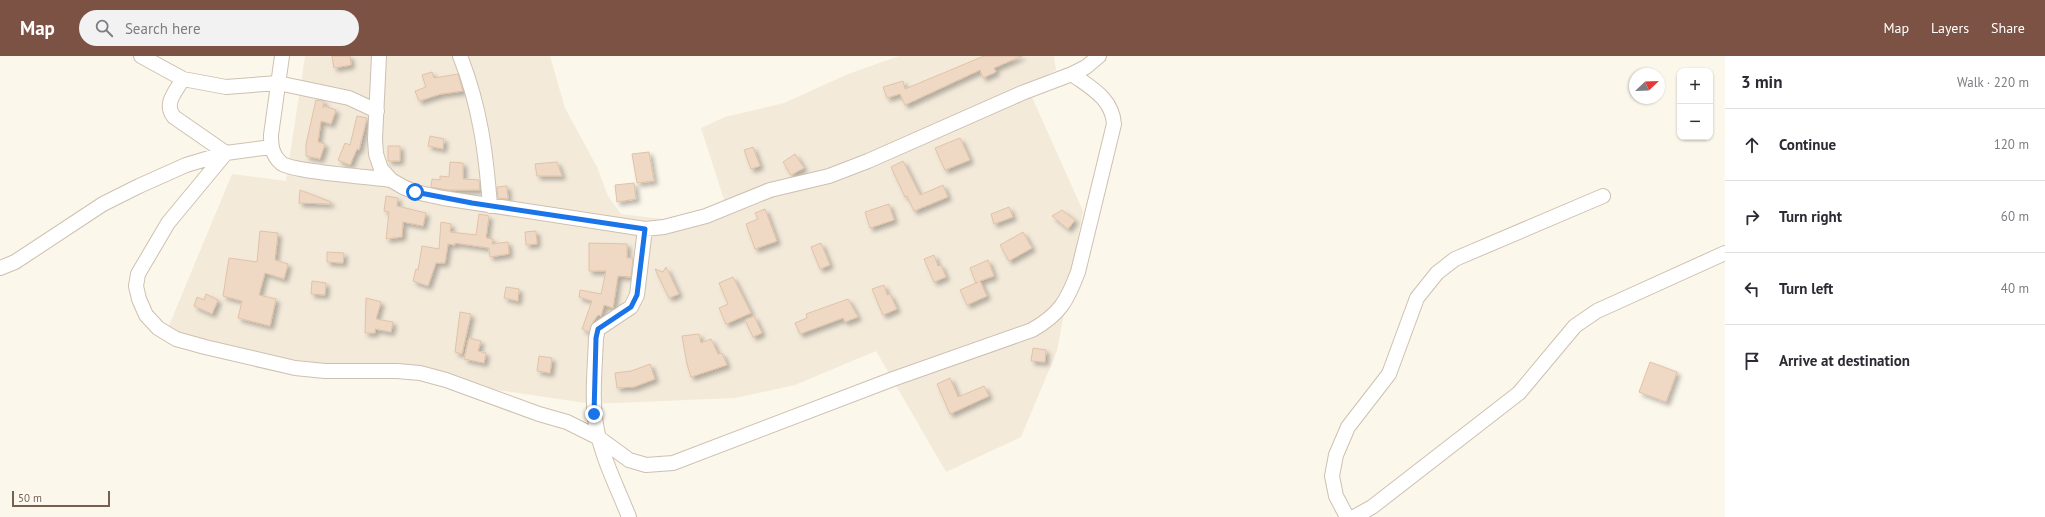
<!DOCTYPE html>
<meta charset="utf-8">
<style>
body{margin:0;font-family:"PT Sans",sans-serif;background:#f2f2f3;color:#2b2b33}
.controls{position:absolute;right:12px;top:12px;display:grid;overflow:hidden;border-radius:8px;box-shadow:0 1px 3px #0004}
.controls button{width:36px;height:36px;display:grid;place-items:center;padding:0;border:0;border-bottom:1px solid #e1e1e2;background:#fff;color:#2b2b33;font:20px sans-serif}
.compass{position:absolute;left:1629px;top:12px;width:36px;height:36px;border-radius:50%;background:#fff;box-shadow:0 1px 3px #0004;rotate:67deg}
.scale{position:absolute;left:12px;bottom:10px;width:98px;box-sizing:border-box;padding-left:4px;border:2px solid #76604f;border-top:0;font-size:11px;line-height:14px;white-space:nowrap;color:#76604f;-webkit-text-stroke:3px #fefaf2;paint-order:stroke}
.stop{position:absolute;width:12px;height:12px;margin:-9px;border:3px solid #1a73e8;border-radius:50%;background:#fff}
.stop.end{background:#1a73e8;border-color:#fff;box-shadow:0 1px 4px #0008}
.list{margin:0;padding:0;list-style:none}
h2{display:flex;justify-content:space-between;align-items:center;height:52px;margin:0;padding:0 16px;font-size:17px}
h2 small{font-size:13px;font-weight:400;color:#7c7c81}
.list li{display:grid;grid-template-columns:26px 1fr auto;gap:12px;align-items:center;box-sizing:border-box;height:72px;padding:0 16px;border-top:1px solid #e1e1e2}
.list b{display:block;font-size:15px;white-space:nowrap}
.list em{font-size:13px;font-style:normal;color:#7c7c81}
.icon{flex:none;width:22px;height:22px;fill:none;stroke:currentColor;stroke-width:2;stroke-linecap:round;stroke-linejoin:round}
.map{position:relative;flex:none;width:1725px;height:461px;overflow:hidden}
header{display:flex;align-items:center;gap:24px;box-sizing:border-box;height:56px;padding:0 20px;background:#7b5244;color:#fff}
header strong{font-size:19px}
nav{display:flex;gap:22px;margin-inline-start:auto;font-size:14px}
.search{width:280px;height:36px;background:#f2f2f3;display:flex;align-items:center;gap:10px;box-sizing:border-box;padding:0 14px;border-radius:22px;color:#7c7c81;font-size:15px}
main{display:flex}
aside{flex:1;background:#fff}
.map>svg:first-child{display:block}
.residential{fill:#f3eada}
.building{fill:#f0d9c4;stroke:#e1c2a6;filter:url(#shadow)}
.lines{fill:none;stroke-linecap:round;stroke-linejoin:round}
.minor-casing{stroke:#cec0b1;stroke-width:16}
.minor{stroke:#fff;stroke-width:14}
.route{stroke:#1a73e8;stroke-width:5}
</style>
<header>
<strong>Map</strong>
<div class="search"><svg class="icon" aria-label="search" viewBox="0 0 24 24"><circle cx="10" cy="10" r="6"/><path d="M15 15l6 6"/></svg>Search here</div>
<nav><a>Map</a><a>Layers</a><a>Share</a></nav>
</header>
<main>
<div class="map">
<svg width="1725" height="461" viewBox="0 0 1725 461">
<defs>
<filter id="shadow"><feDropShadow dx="3.5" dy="3.5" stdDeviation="2" flood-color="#0004"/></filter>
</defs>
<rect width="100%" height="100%" fill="#fcf7eb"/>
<path class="residential" d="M305 0H550L565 52 597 111 608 140 621 158 662 163 682 161 725 147 701 72 725 61 784 47 848 18 899 0H1054L1056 14 1027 30 1083 155 1057 295 1021 381 946 416 876 295 795 329 735 342 592 348 163 284 232 118 286 125Z"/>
<path class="building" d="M332 0H350L351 9 334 12Z
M984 0H1022L994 12 996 16 983 22 980 14 905 49 900 38 887 42 883 31 903 25 905 33Z
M432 16 434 22 458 18 463 35 441 38 419 45 415 35 426 31 422 19Z
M316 44 324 45 323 52 324 50 336 54 331 68 321 65 318 86 325 88 320 103 306 100V88Z
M357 60 367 62 359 94 357 93 350 109 338 104 345 87 350 89Z
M430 80 444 83 443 93 428 90Z
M960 82 970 104 945 114 935 92Z
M388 90H400V105H388Z
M753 91 760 110 751 113 744 94Z
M649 96 654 125 637 127 632 98Z
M795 98 804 112 791 119 783 106Z
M903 105 920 139 943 129 948 141 914 155 907 140 905 141 891 111Z
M450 106 463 107V123L479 124 480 134H448L431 131 432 123 440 124V120L449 121Z
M557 106 562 120H537L535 108Z
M634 127 636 143 617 146 615 129Z
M507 130 508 143 498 142 497 131Z
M300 134 331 146 330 148 299 147Z
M386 140 398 142 397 150 426 157 423 170 403 166 402 181 386 183 389 156 384 155Z
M889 148 894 164 870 172 865 156Z
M1009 151 1013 161 994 168 991 158Z
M765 153 777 185 755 193 746 168 758 163 755 157Z
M1062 154 1075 164 1068 173 1052 160Z
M479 158 489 160 486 182 493 183 492 188 508 186 509 198 490 201 489 192 455 187V189L448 188 445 207H436L428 230 413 225 416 213 418 214 422 190 439 193 441 166 451 168 450 176 476 179Z
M260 175 278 177 275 204 288 208 284 223 265 217 259 239 276 243 270 270 238 262 242 245 223 240 229 202 257 206Z
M536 175 537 188 526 189 525 176Z
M1023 176 1032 192 1009 205 1000 189Z
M589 187 627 188V202H633L631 221 618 220 613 252 604 249 601 260 598 259 593 266 589 276 582 273 592 245 579 241 580 234 601 238 606 215H589Z
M821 187 830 209 820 213 811 191Z
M327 196 344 197 343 207 327 206Z
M934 199 938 210 941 209 946 221 934 226 924 203Z
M988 204 994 220 980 225 987 240 967 249 960 234 978 226 976 227 970 212Z
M666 211 679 238 669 242 655 213 663 216Z
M733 221 751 257 726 268 719 252 728 248 719 227Z
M312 225 326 227 325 239 311 238Z
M884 229 887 239 890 238 897 253 883 259 872 233Z
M506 231 519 233 518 245 504 242Z
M206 238 218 244 212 258 194 250 197 241 204 244Z
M366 242 381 246 376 263 393 266 391 276 375 273V277H365Z
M848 243 858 261 845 266 843 262 800 278 795 267 807 262 806 258Z
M460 256 471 258 462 298 455 296Z
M754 260 762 277 753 281 745 264Z
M699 278 701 287 711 283 718 298 722 297 727 309 691 321 687 308 682 280Z
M469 282 481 285 478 295 486 297 484 307 464 303Z
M1033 292 1046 294 1045 306 1031 305Z
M539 300 552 302 550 317 537 315Z
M1650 306 1677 316 1666 346 1639 336Z
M650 308 655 323 634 331 617 332 615 317 631 315Z
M950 322 958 341 984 330 989 340 950 358 937 328Z"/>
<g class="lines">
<g class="minor-casing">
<path id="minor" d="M141 0 183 23 226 31 278 27 349 42 377 55
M282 0 271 79C271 90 272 99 281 107 292 116 372 121 391 124
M379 0 375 83 376 98 381 113 391 124 403 131 415 136 443 142 645 173 664 171 706 160 770 134 829 120 868 105 1022 37 1072 18 1086 11 1099 0
M460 0C480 50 486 97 490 150
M183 23C176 35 163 48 174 61L226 97 168 167 138 218 136 230 139 243 146 259 158 272 176 283 205 291 295 312 325 315H397L420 317 446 324 539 358 567 366 599 382 629 404 646 409 673 407 893 323 1032 274C1060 258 1067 245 1078 216L1114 68C1112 42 1091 32 1072 18
M0 212 15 206 103 148 139 130 186 109 226 97 271 91
M629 461C618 433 603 404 597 374 591 345 595 312 596 282L598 273 631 251 637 239 645 173
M1347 461 1336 440 1332 420 1336 399 1348 371 1389 318 1417 242 1437 217 1455 203 1603 140
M1354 461 1372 451 1519 337 1575 270 1597 255 1725 197"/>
</g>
<use href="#minor" class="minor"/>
</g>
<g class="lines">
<path class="route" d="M415 136 472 147 645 173 637 239 631 251 598 273 596 282 594 358"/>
</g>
</svg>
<div class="controls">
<button>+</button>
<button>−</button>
</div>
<svg class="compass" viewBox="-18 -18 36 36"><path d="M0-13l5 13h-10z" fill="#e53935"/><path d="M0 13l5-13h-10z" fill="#7c7c81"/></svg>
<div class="scale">50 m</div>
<div class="stop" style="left:415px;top:136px"></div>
<div class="stop end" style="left:594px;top:358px"></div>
</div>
<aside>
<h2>3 min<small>Walk · 220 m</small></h2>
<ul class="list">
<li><svg class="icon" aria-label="ahead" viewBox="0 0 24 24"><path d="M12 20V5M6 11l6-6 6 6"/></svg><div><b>Continue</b></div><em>120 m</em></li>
<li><svg class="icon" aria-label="right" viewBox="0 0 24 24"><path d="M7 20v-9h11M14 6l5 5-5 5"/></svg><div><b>Turn right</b></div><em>60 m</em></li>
<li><svg class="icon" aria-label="left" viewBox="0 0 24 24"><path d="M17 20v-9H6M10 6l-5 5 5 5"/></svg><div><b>Turn left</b></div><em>40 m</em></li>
<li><svg class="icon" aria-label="arrive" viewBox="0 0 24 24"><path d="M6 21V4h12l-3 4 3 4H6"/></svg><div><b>Arrive at destination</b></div></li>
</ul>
</aside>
</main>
